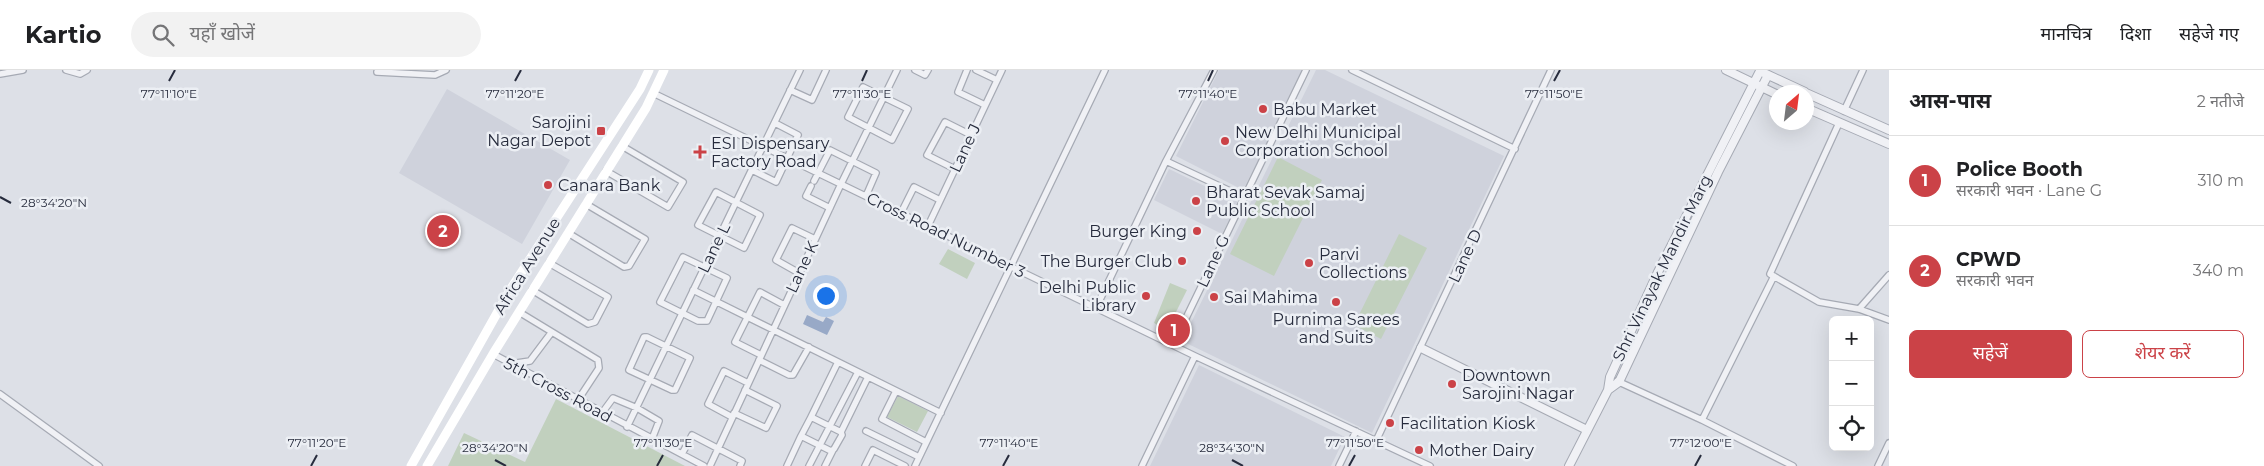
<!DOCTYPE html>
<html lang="hi">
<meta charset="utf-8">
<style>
body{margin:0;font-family:Montserrat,"Noto Sans Devanagari",sans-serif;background:#f2f2f2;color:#202124}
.controls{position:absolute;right:15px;bottom:15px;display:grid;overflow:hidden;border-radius:8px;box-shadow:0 5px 20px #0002}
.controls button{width:45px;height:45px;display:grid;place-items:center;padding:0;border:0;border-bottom:1px solid #e0e0e0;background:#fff;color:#202124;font:25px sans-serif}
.compass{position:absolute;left:1769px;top:15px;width:45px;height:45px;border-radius:50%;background:#fff;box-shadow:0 5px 20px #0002;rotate:28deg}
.you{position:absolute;left:825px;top:225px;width:18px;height:18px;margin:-12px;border:4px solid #fff;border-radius:50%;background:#1a73e8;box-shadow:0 0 0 8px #1a73e833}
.badge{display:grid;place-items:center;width:32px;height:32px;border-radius:50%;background:#cb4247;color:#fff;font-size:16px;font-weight:700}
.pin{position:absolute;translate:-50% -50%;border:2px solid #fff;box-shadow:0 1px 5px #0006}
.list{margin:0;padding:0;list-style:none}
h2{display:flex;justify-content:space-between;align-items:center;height:65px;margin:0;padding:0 20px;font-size:21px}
h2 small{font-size:16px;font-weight:400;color:#757577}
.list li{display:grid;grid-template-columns:32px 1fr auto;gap:15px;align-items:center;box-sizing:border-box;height:90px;padding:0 20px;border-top:1px solid #e0e0e0}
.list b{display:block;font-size:19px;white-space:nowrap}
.list p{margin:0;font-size:16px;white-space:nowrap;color:#757577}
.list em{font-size:16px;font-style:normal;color:#757577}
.actions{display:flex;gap:10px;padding:15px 20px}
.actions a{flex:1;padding:11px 0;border:1px solid #cb4247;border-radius:8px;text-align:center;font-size:18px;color:#cb4247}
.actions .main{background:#cb4247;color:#fff}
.icon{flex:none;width:28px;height:28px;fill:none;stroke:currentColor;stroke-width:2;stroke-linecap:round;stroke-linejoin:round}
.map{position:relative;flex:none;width:1889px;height:396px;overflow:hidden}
header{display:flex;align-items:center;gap:30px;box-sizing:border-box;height:70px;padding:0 25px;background:#fff;border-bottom:1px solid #e0e0e0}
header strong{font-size:24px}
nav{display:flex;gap:28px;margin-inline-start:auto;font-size:18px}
.search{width:350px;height:45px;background:#f2f2f2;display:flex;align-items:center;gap:12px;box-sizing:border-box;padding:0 18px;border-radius:28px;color:#757577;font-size:19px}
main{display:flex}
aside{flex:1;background:#fff}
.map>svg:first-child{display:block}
.built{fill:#cfd2dc}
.green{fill:#c1d0be}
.water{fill:#98a9c7}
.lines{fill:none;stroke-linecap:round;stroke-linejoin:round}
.minor-casing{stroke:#a6aab4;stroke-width:8}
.tertiary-casing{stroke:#a6aab4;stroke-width:10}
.minor{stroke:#f0f1f5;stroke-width:5.5}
.tertiary{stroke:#f0f1f5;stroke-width:8}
.secondary{stroke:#fff;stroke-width:9}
.ticks{fill:none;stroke:#272c3d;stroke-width:2}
.poi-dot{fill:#cb4247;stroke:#eceff4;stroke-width:2}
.labels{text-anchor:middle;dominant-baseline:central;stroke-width:5;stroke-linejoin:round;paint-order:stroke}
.poi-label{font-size:16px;fill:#272c3d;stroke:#eceff4;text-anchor:start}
.street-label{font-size:16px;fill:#272c3d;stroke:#eceff4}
.ticks-label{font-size:12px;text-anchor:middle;fill:#272c3d;stroke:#eceff4;stroke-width:5;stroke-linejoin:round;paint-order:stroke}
</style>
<header>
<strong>Kartio</strong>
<div class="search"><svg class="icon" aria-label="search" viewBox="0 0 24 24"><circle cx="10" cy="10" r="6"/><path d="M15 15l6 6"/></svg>यहाँ खोजें</div>
<nav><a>मानचित्र</a><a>दिशा</a><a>सहेजे गए</a></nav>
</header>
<main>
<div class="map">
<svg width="1889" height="396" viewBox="0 0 1889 396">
<rect width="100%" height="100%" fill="#dde0e7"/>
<path class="built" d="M1219 0H1304L1243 120 1176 86Z
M1316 0H1325L1504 86 1372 363 1182 271Z
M447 19 570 90 522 174 399 103Z
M1169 99 1238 132 1222 164 1154 130Z
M1199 295 1345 367 1331 396H1150Z"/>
<path class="green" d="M1278 87 1322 110 1274 206 1230 184Z
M1399 164 1427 178 1381 269 1354 255Z
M948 179 975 193 967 209 939 194Z
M1170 213 1187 220 1167 260 1154 253Z
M898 326 928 341 917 362 887 347Z
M556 329 685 396H448L464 363 525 392Z"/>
<path class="water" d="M807 245 823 252 826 247 834 251 827 265 803 254Z"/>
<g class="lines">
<g class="minor-casing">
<path id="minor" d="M66 0 80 4 87 0
M915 0 925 5 928 0
M967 0 958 22 985 35
M976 0 997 10
M1352 0 1515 79
M377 2 435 5 446 0
M0 4 23 0
M863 17 908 39 892 70 848 47Z
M790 20 812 30 826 0
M653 23 1195 286 1430 396
M1844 41 1863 0
M1839 53 1770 204 1819 232 1859 239 1889 250
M1166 91 1214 0
M955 99 927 85 945 52 971 65
M752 100 776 112 798 65 775 53
M606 101 668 137 683 112 622 76
M814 111 830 80 876 103 866 126
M811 116 806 126 830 138
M716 122 760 145 744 178 698 155Z
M901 143 914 117 940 130
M928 156 1002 0
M568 163 624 197 629 196 645 169 586 134
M683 187 727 208 707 251H698L660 232Z
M799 203 776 190 792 158 815 169
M532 220 588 254 595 252 608 227 549 193
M693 220 941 343
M1096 238 1166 91 1243 127
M1859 239 1889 205
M519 242 598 290 599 298 578 330
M644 267H647L690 288 675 320H672L629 300Z
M1173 275 1306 0
M493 284 704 396
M761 285 735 272 760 222 784 235
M759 290 789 305H793L809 277
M510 294 530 291 551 263
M1617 311 1702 350 1793 396
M896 321 882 349 926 372
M0 324 99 396
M602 343 613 328 637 338 659 351 652 369
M734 343 766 358 777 336 745 320
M732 347 708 334 724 301 748 313
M1702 350 1774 206
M627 357 800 0
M866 361 919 387
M841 362 868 307
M801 366 811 347
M1376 371 1551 0
M682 384 692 365 742 391 740 396
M710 396 841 114 897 0
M787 396 801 366 831 381 834 379 842 365 841 362 811 347 838 292
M809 396 858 302
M825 396 833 380
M865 396 873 380 905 396
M915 396 1105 0
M1142 396 1195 286
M1339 396 1356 361
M1878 396 1889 373"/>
</g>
<g class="tertiary-casing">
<path id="tertiary" d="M1726 0 1776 24
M1764 3 1805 22
M1806 23 1889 60
M1806 38 1889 74
M1421 278 1587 360
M1608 320 1619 312 1718 102 1768 5
M1569 396 1608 320 1610 307 1658 202 1760 1"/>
</g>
<use href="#minor" class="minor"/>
<use href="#tertiary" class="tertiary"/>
<path class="secondary" d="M411 396 510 220 640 19 649 0
M427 396 493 284 646 38 664 0"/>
</g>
<path class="ticks" d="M169 11 175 0M515 11 521 0M862 11 867 0M1208 11 1213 0M1554 11 1560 0M0 127 11 133M495 390 506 396M1232 390 1243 396M311 396 317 385M657 396 663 385M1003 396 1009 385M1349 396 1355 385M1695 396 1701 385"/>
<g class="poi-dot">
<circle cx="1263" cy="39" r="5"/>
<rect x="596" y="56" width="10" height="10" rx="2.5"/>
<circle cx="1225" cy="71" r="5"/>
<path d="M697.5 74.5h5v5h5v5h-5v5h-5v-5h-5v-5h5z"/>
<circle cx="548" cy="115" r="5"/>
<circle cx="1196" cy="131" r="5"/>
<circle cx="1197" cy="161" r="5"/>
<circle cx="1182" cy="191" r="5"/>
<circle cx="1309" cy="193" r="5"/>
<circle cx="1146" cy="226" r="5"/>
<circle cx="1214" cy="227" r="5"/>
<circle cx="1336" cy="232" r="5"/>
<circle cx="1452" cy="314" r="5"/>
<circle cx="1390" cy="353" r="5"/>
<circle cx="1419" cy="380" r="5"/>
</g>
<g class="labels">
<g class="poi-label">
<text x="1273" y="39">Babu Market</text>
<text x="591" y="52" text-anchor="end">Sarojini<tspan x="591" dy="18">Nagar Depot</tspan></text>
<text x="1235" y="62">New Delhi Municipal<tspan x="1235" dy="18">Corporation School</tspan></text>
<text x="711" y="73">ESI Dispensary<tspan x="711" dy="18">Factory Road</tspan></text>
<text x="558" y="115">Canara Bank</text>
<text x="1206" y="122">Bharat Sevak Samaj<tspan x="1206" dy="18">Public School</tspan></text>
<text x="1187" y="161" text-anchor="end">Burger King</text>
<text x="1319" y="184">Parvi<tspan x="1319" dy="18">Collections</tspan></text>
<text x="1172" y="191" text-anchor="end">The Burger Club</text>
<text x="1136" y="217" text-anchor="end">Delhi Public<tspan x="1136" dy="18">Library</tspan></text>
<text x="1224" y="227">Sai Mahima</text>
<text x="1336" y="249" text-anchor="middle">Purnima Sarees<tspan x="1336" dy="18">and Suits</tspan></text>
<text x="1462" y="305">Downtown<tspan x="1462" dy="18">Sarojini Nagar</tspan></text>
<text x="1400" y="353">Facilitation Kiosk</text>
<text x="1429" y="380">Mother Dairy</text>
</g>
<g class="street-label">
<text transform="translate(965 78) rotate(-65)">Lane J</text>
<text transform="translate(946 165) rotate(26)">Cross Road Number 3</text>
<text transform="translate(714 178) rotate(-64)">Lane L</text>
<text transform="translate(1465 186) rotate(-65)">Lane D</text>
<text transform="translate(1213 191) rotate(-65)">Lane G</text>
<text transform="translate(527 196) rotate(-58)">Africa Avenue</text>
<text transform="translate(802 197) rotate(-65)">Lane K</text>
<text transform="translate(1662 198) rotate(-64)">Shri Vinayak Mandir Marg</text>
<text transform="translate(558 320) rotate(28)">5th Cross Road</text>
</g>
</g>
<g class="ticks-label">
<text x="169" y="28">77°11'10"E</text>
<text x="515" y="28">77°11'20"E</text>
<text x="862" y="28">77°11'30"E</text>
<text x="1208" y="28">77°11'40"E</text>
<text x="1554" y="28">77°11'50"E</text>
<text x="54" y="137">28°34'20"N</text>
<text x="317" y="377">77°11'20"E</text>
<text x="663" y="377">77°11'30"E</text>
<text x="1009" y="377">77°11'40"E</text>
<text x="1355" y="377">77°11'50"E</text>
<text x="1701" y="377">77°12'00"E</text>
<text x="495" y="382">28°34'20"N</text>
<text x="1232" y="382">28°34'30"N</text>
</g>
</svg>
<div class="controls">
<button>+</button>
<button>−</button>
<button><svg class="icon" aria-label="locate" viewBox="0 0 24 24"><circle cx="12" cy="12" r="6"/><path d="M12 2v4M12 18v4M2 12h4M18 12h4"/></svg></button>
</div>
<svg class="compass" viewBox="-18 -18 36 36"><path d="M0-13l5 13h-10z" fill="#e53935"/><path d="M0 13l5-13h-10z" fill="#757577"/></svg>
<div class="you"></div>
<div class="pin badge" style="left:1174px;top:260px">1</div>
<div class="pin badge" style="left:443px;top:161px">2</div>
</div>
<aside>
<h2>आस-पास<small>2 नतीजे</small></h2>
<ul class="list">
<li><span class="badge">1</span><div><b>Police Booth</b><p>सरकारी भवन · Lane G</p></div><em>310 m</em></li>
<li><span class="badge">2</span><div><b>CPWD</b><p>सरकारी भवन</p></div><em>340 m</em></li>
</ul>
<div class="actions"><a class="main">सहेजें</a><a>शेयर करें</a></div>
</aside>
</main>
